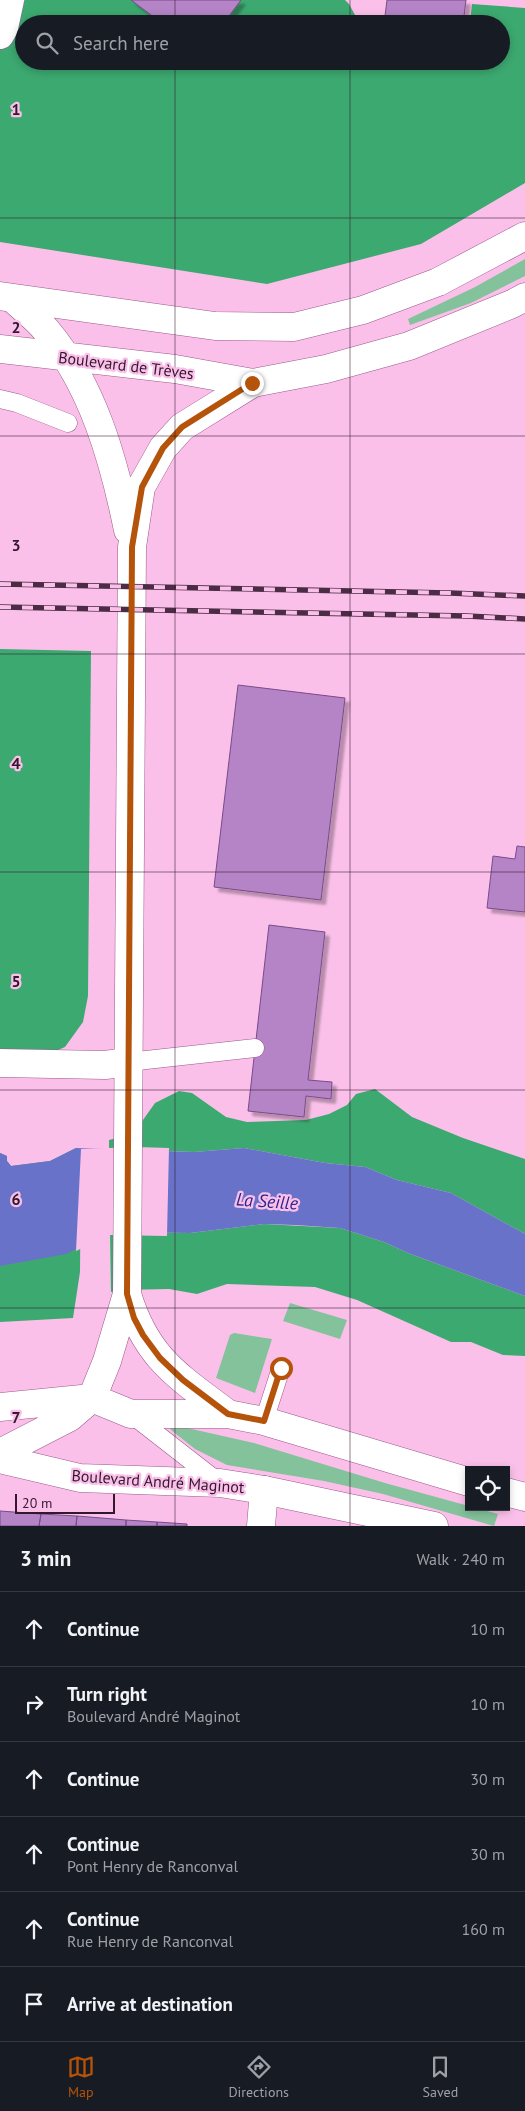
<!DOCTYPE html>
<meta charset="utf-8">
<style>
body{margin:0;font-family:"PT Sans",sans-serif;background:#242831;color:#f1f3f6}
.controls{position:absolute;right:15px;bottom:15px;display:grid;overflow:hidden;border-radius:0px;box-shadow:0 2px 8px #0003}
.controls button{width:45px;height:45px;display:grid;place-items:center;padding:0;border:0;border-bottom:1px solid #363941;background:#171b24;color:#f1f3f6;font:25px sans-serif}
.scale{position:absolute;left:15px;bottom:12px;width:100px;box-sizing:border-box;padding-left:5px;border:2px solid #33182d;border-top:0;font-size:14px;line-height:18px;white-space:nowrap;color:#33182d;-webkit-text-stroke:4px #fbc0ea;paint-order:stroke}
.stop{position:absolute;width:15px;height:15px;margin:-11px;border:4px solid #b45309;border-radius:50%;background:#fff}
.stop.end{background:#b45309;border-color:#fff;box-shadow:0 1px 5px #0008}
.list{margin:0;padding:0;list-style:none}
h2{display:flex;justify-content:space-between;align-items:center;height:65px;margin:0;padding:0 20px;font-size:21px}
h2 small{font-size:16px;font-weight:400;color:#9ea1a6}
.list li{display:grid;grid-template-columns:32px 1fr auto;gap:15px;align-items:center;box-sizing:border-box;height:75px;padding:0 20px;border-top:1px solid #363941}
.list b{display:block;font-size:19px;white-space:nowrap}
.list p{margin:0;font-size:16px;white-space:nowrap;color:#9ea1a6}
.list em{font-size:16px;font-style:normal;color:#9ea1a6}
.icon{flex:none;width:28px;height:28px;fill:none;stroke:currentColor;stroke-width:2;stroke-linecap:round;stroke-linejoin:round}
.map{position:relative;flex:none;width:525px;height:1526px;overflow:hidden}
.search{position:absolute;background:#171b24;box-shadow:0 2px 8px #0003;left:15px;right:15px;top:15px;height:55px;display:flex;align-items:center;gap:12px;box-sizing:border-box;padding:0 18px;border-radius:28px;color:#9ea1a6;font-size:19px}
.sheet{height:515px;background:#171b24}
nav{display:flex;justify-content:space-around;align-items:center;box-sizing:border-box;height:70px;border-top:1px solid #363941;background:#171b24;font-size:14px;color:#9ea1a6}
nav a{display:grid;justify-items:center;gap:2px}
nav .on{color:#b45309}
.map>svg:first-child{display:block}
.green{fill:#84c29c}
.forest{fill:#3ca970}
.water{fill:#6872c8}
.pier{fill:#fbc0ea}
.building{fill:#b484c6;stroke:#794b89;filter:url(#shadow)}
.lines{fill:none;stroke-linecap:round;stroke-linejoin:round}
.lane-casing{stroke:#9b598b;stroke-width:19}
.street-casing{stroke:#9b598b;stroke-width:29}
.secondary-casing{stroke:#9b598b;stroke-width:29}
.primary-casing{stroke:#9b598b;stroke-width:29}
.lane{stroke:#fff;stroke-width:18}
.street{stroke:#fff;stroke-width:28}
.secondary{stroke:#fff;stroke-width:28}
.primary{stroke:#fff;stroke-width:28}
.rail-casing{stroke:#4b2c44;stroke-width:5.5}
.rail{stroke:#fbc0ea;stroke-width:4;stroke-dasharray:11;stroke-linecap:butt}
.route{stroke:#b45309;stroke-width:6}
.grid{fill:none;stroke:#33182d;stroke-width:1;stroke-opacity:0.55}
.labels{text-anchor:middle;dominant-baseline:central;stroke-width:4.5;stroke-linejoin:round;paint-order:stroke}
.street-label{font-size:16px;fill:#33182d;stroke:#fbc0ea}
.water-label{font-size:18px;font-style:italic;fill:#2d278d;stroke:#fbc0ea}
.grid-label{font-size:16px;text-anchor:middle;font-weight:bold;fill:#33182d;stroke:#fbc0ea;stroke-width:4.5;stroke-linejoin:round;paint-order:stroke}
</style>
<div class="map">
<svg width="525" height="1526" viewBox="0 0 525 1526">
<defs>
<filter id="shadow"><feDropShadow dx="4.5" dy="4.5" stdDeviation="1" flood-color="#0004"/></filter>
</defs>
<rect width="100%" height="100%" fill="#fbc0ea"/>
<path class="green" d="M525 259V276L471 303 410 325 408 319 475 287Z
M290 1303 347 1320 340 1339 283 1321Z
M234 1333 272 1339 255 1393 216 1378 230 1335Z
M174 1425 254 1443 385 1483 498 1514 494 1526 383 1494 324 1481 227 1465 195 1449 171 1430 170 1426Z"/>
<path class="forest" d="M25 0H345L349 4 360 24H24V61H501V24H470L472 4 525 8V183L421 244 267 284 0 242V42Z
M0 649 91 651 88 996 83 1022 65 1047 28 1063H0Z
M375 1089 412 1117 463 1138 525 1159V1234L451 1193 397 1180 365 1167 325 1163 244 1148 194 1152 109 1149V1140L125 1136 138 1127 155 1103 179 1091 192 1093 226 1117 247 1122 306 1120 329 1114 347 1105 356 1094Z
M76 1148 81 1149 80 1272 73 1318 0 1322V1153L7 1156V1161L11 1166 50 1161Z
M264 1224 340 1228 384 1242 408 1253 525 1296V1356L503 1355 471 1342H451L357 1300 315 1287 227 1284 197 1294 169 1289 121 1290 111 1292 110 1232 190 1233Z"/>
<path class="water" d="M76 1148 194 1152 244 1148 325 1163 365 1167 397 1180 451 1193 525 1234V1296L408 1253 384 1242 340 1228 295 1225 264 1224 190 1233 110 1232 66 1254 0 1266V1153L7 1156V1161L11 1166 50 1161Z"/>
<path class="pier" d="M137 1147 169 1148 167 1236 110 1235 76 1251 81 1149Z"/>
<path class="building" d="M131 0H241L223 24H163Z
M387 0H466L463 24H384Z
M238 685 345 698 321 900 214 887Z
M517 846 525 847V912L487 908 493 856 515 859Z
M269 925 325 932 308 1080 332 1082 331 1099 306 1096 304 1117 248 1111Z
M0 1511 41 1514 39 1526H0Z
M41 1514 77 1516 76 1526H39Z
M77 1516 126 1520V1526H76Z
M126 1520 157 1522V1526H126Z
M157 1522 187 1524V1526H157Z"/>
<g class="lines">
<g class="lane-casing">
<path id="lane" d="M0 399 17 403 68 423
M128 1062 255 1048
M131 1414 217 1481
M264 1421 281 1368"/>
</g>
<g class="street-casing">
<path id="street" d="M0 1063 105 1065 128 1062
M261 1526 264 1490"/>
</g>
<g class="secondary-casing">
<path id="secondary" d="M0 35 4 28 10 0"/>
</g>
<g class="primary-casing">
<path id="primary" d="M0 296 215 326 294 327 363 310 438 282 525 236
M12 298C23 308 36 318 46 330 93 385 114 461 128 530
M0 349 175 369 253 383 326 369 409 346 512 304 525 297
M127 1294C146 1358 178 1376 228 1414
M0 1407 92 1398 131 1414H228L264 1421 469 1482
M0 1453 70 1417 92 1398 107 1361 127 1294 132 547 141 487 163 448 182 427 253 383
M0 1459 80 1478 220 1483 264 1490 434 1526
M506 1492 525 1497"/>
</g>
<use href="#lane" class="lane"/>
<use href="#street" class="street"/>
<use href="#secondary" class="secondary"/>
<use href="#primary" class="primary"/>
<g class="rail-casing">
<path id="rail" d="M0 584 450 593 525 596
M0 607 467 616 525 619"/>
</g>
<use href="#rail" class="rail"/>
</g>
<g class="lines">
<path class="route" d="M252 383 182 427 163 448 142 487 132 547 127 1294 134 1318 143 1335 160 1358 183 1380 228 1414 264 1421 281 1368"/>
</g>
<path class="grid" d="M175 0V24M350 0V24M175 61V1526M350 61V1526M0 218H525M0 436H525M0 654H525M0 872H525M0 1090H525M0 1308H525"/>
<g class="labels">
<g class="street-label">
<text transform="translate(126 365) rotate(7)">Boulevard de Trèves</text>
<text transform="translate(158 1481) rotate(4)">Boulevard André Maginot</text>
</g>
<g class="water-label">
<text transform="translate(267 1201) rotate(4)">La Seille</text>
</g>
</g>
<g class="grid-label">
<text x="16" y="115">1</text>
<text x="16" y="333">2</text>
<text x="16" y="551">3</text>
<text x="16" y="769">4</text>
<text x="16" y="987">5</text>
<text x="16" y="1205">6</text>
<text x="16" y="1423">7</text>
</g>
</svg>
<div class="controls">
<button><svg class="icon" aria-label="locate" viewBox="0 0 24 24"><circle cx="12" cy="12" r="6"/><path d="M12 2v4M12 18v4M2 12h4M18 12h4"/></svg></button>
</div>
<div class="scale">20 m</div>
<div class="stop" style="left:281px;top:1368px"></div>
<div class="stop end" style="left:252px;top:383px"></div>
<div class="search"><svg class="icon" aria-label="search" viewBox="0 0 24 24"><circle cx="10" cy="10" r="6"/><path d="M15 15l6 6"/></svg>Search here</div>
</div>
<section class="sheet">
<h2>3 min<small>Walk · 240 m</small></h2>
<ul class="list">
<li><svg class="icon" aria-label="ahead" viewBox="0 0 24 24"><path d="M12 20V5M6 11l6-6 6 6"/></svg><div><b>Continue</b></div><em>10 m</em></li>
<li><svg class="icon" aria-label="right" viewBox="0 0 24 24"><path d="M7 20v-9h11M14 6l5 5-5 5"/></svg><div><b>Turn right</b><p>Boulevard André Maginot</p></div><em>10 m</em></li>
<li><svg class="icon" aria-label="ahead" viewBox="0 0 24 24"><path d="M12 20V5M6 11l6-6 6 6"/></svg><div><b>Continue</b></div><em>30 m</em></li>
<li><svg class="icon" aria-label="ahead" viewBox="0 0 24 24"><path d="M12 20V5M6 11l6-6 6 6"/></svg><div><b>Continue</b><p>Pont Henry de Ranconval</p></div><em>30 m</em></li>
<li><svg class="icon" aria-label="ahead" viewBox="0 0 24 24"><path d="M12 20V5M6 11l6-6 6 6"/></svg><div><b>Continue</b><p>Rue Henry de Ranconval</p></div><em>160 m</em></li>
<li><svg class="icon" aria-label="arrive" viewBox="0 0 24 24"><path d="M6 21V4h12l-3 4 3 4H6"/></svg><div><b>Arrive at destination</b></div></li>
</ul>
</section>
<nav>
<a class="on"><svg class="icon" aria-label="map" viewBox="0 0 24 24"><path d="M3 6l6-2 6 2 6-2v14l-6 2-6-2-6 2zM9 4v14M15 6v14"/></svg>Map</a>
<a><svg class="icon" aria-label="directions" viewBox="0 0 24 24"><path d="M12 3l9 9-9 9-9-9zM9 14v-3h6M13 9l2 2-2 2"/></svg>Directions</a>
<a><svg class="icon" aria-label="saved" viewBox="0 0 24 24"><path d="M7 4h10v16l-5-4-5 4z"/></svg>Saved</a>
</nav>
